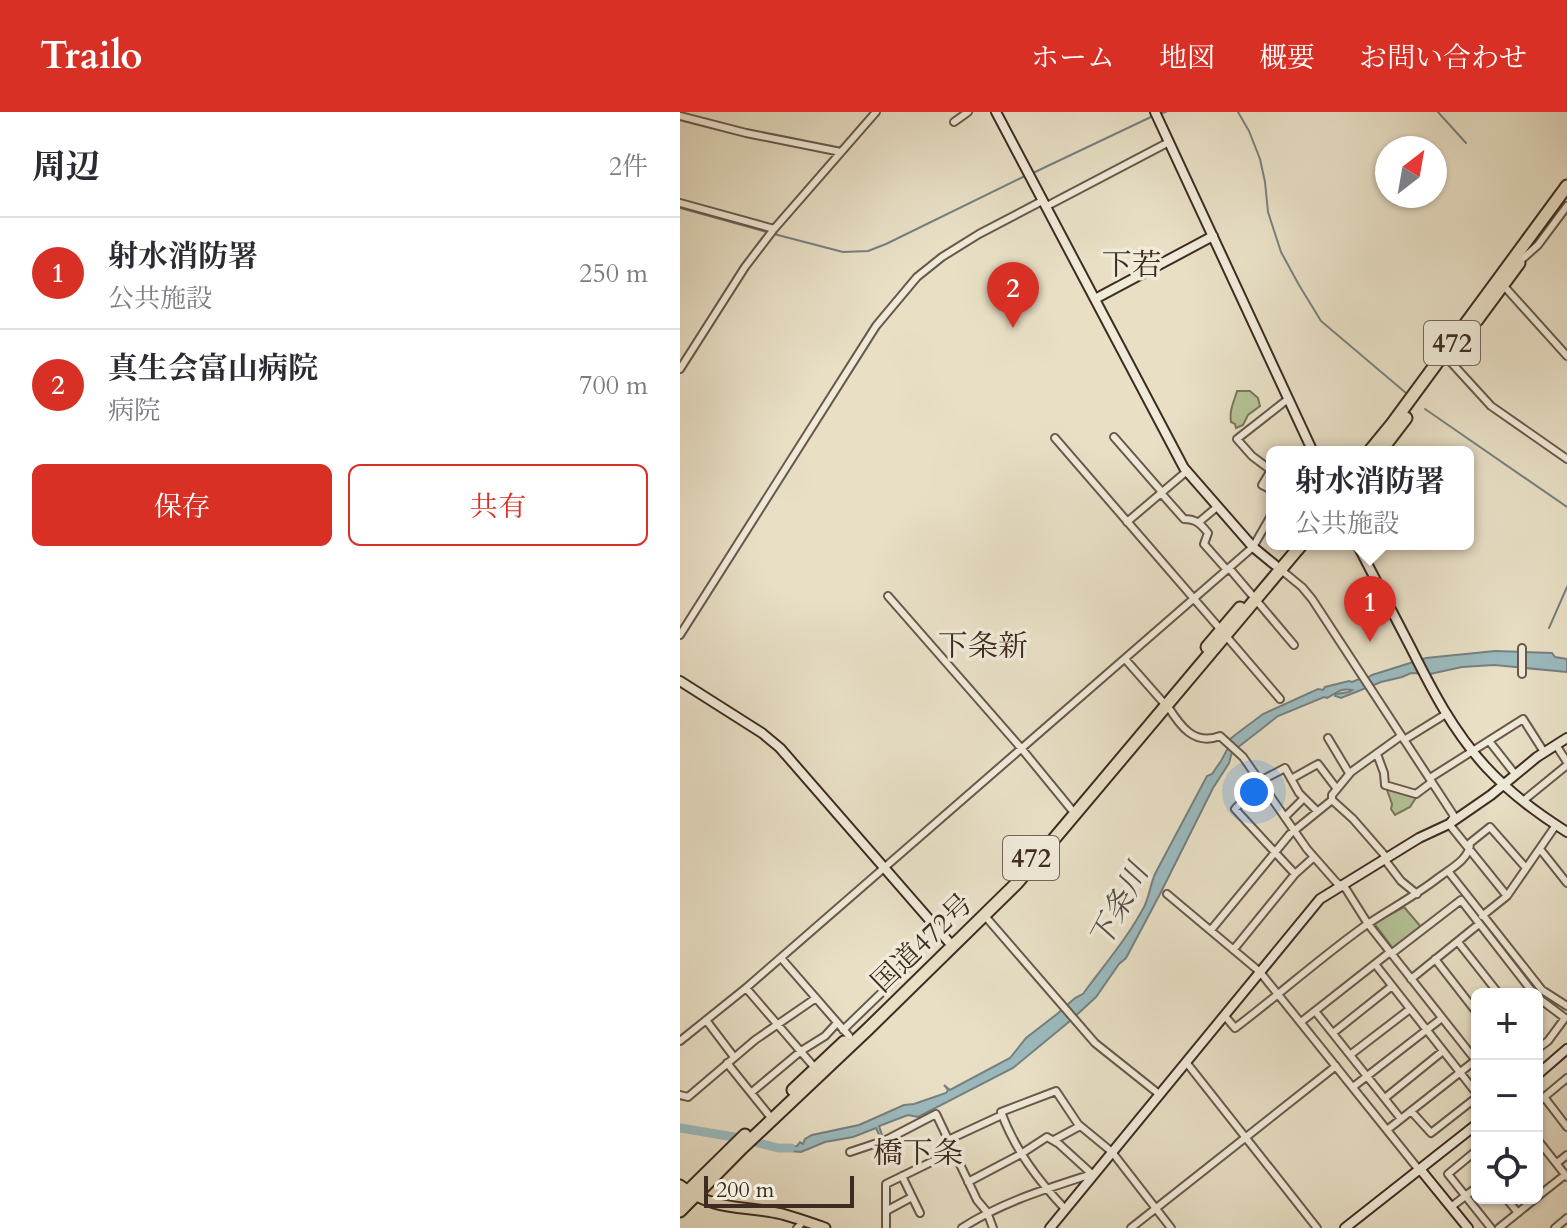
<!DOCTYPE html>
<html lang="ja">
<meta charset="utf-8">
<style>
body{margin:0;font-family:Cardo,"Noto Serif JP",serif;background:#f7f7f7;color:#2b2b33}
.controls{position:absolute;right:24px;bottom:24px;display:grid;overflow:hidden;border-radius:12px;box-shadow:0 2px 6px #0004}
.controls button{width:72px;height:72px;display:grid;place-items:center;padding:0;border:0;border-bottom:2px solid #e1e1e2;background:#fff;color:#2b2b33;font:40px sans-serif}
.compass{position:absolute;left:695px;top:24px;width:72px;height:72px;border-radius:50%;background:#fff;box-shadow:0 2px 6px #0004;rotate:31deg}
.scale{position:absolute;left:24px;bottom:20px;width:150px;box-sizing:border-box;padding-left:8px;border:4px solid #3e2c22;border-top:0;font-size:22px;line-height:28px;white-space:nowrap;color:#3e2c22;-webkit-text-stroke:6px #f0ead9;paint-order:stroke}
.you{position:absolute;left:574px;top:680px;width:28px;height:28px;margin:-20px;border:6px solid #fff;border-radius:50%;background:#1a73e8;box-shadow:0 0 0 12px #1a73e833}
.badge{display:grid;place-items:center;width:52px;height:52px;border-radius:50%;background:#d93025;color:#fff;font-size:26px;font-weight:700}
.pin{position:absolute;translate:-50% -66px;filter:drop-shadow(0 2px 4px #0008)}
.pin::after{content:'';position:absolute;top:42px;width:28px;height:24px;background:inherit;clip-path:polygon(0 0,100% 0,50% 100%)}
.popup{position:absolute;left:586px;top:334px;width:208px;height:104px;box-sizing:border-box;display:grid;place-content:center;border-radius:12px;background:#fff;filter:drop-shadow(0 2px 6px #0005);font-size:26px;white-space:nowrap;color:#7c7c81}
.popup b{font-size:30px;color:#2b2b33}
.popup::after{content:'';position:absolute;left:50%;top:100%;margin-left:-16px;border:16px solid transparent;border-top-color:#fff}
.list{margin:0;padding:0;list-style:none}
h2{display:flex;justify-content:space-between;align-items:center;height:104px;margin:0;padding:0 32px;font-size:34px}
h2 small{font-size:26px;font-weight:400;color:#7c7c81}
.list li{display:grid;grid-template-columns:52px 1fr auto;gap:24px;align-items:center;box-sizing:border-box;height:112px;padding:0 32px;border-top:2px solid #e1e1e2}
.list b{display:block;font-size:30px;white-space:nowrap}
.list p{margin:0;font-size:26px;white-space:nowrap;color:#7c7c81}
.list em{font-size:26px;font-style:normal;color:#7c7c81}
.actions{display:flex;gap:16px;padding:24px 32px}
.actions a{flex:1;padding:18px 0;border:2px solid #d93025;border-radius:12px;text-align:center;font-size:28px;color:#d93025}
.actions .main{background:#d93025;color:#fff}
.icon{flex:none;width:44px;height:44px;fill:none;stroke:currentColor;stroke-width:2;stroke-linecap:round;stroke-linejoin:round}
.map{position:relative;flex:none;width:887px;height:1116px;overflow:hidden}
header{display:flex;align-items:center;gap:48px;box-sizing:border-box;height:112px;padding:0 40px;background:#d93025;color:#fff}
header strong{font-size:38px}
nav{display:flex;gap:44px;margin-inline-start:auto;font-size:28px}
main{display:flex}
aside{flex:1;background:#fff}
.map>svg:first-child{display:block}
.green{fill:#b4c296;stroke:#79775c;stroke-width:2}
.water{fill:#9bbabe;stroke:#768180;stroke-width:2}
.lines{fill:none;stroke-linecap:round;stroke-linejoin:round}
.stream{stroke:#768180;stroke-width:2}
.river{stroke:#9bbabe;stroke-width:9}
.street-casing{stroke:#68594b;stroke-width:10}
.secondary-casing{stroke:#3e2c22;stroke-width:12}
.primary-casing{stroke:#3e2c22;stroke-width:13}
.highway-casing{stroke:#3e2c22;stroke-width:15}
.street{stroke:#f0ead9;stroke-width:6}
.secondary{stroke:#f0ead9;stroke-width:8}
.primary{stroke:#e8dfc5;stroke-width:9}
.highway{stroke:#e8dfc5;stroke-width:11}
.labels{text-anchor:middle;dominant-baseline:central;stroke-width:7;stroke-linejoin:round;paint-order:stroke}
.shield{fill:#f0ead9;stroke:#736559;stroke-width:2}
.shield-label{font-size:26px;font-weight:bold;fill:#3e2c22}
.street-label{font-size:28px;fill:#3e2c22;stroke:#f0ead9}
.neighbourhood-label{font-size:30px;fill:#3e2c22;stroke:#f0ead9}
.water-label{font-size:30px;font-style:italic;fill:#555049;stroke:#f0ead9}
</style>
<header>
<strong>Trailo</strong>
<nav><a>ホーム</a><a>地図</a><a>概要</a><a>お問い合わせ</a></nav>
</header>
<main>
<aside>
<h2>周辺<small>2件</small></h2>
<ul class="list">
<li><span class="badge">1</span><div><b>射水消防署</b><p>公共施設</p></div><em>250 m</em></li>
<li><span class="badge">2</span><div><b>真生会富山病院</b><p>病院</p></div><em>700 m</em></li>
</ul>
<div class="actions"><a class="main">保存</a><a>共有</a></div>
</aside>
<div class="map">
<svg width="887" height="1116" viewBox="0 0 887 1116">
<rect width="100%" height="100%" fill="#e8dfc5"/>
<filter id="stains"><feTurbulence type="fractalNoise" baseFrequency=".0025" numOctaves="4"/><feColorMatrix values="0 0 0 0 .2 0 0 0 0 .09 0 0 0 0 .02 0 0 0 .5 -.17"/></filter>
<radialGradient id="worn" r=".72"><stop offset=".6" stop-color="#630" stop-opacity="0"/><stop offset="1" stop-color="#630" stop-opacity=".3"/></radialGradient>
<path class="green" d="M557 279H570L578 286 580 294 568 303 563 313 556 316 555 312 551 310C549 298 554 290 557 279Z
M706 675 737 684 730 695 715 703 711 697 712 692Z
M724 795 741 815 714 838 694 811Z"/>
<path class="water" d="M815 539 872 541 875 545 887 547V560L814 553 782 555 750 562 731 561 722 565 701 570 661 586 655 584 656 582 669 580 672 578C659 576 657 581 647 586L644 585 598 604 552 640 549 651 533 676 480 782 446 846 439 852 416 885 390 909 333 956 238 1005 228 1003 199 1014 202 1023 200 1025 196 1016 173 1025 145 1030 121 1040 99 1038V1035L117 1034 120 1030 123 1032 125 1027 132 1023 179 1013 224 993 234 992 266 981 268 978 264 973 270 978 330 946 346 926 377 902 395 886 403 882C424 853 447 827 464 795 470 783 470 772 476 760L527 664 532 662 541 649 548 636 550 627 563 617 583 602 638 577 643 578 645 575 669 569 672 570 682 566H687L692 563 746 546Z"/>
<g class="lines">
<path class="stream" d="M558 0 569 19 580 47 585 70 588 100 601 140 619 173 641 209 726 281
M758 0 786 31
M479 2 486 0
M355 60 473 4
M0 96 87 120
M94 122 163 140 188 139 206 132 345 64
M745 297 887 395
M869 516 887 475"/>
<path class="river" d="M0 1016 60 1026 98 1036H111"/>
<g class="street-casing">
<path id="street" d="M0 4 66 21 161 40
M274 10 288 0
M0 91 94 117
M367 94 489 30
M840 149 858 133 887 94
M823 173 887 244
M768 247 811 294 887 347
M0 257 65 155 94 117 196 0
M434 325 482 380
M375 326 541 518
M591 358 582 373 592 378
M592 359 572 344 557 327 608 287
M481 381 504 407C516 407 521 412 528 421L524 432 547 458
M447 410 507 359
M519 410 537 395
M549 456 571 482
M600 457 622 475 632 487 774 704 769 712 827 784
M208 484 341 636 391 697
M576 488 614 533
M0 523 196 214 237 165 262 145 299 122 362 89
M546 524 600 587
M445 547 482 589
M842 562V536
M487 593C500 614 514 634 540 624L563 645 627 737 656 770 666 777 688 812 797 950
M648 626 669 661
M724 628 766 602
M809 629 835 662
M876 633 887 650
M697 642 704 661 705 673 736 682 752 670
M750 666 843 607 864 640
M611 667 638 652 657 677
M580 669 605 656 619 681 637 699
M582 672 571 680 555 697 615 762
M652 688 673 707 707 746
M843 689 887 653
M605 705 624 686
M860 737 887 771
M705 748 721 769 737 782
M768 759 862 878 887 894
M487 782 580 860 739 1058
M305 804 415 931 479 982
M802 804 827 784 876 713
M531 818 610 722 652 688V683L671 660 721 624
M778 830 819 882
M554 837 615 762 634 745
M711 842 781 788 854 882
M101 846 169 924
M755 847 797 901
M695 852 797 982
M731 867 799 812
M66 876 135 956
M857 885 885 906 868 929 857 937
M635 899 721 1007
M544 903 555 916C599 883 641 845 686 813 710 797 735 784 758 766 770 757 790 747 790 731L810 715 846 756
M26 908 54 945
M621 910 710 840
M163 918 229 854
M653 921 712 874
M0 929 66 876 573 435 592 402
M670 943 730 897
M506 950 637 1116
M47 951 88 1002
M673 975 762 906
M72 980 121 939 145 924 157 911
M0 983 8 985 75 928 136 886
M864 985 887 1015
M705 986 763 939
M857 991 887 966
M731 999 751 1021 797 985
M707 1018 797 947
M857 1027 887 1065
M268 1028 322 1003
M374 1028 400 1014
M797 1038 768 1062 811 1116
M170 1040 206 1028 256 1002 297 1088 307 1100 313 1116
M877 1051 887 1043
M222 1064 240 1101
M288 1070 341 1042 367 1025 379 1032 413 1063
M857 1085 885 1063
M826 1086 838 1101
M771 1095 797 1075
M385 1097C358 1068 335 1038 321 1000L376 979 398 1012 432 1040 491 1116
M206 1099 232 1085
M117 1116 120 1113
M206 1116V1072L274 1039
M282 1116C322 1090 366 1077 412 1062
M451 1116 656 954
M819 1116 856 1086
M875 1116 887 1106"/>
</g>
<g class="secondary-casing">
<path id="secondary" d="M316 0 504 356 573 435 595 453
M475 0 633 340
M415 187 533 124
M677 432C695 467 713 501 731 536 752 578 773 619 806 655 829 680 858 702 887 720
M0 569 82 621 100 636 268 829
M857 963 887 937
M740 1057 788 1116
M370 1116 640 787 739 726 769 712 811 683 857 645 887 626
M665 1116 797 1012"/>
</g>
<g class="primary-casing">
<path id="primary" d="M0 1073C34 1100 63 1093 102 1102 116 1106 131 1111 145 1116"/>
</g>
<g class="highway-casing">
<path id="highway" d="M797 208 839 151
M689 340 712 312 887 74
M700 340 726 306
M527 535 560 496
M113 978 164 930
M0 1087 65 1023
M0 1099 62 1036 188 917 337 771 622 432"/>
</g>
<use href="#street" class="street"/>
<use href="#secondary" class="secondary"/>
<use href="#primary" class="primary"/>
<use href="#highway" class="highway"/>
</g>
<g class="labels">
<g class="shield">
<rect x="744" y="209" width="56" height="44" rx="6"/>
<rect x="323" y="724" width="56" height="44" rx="6"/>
</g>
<g class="shield-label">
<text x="772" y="231">472</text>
<text x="351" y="746">472</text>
</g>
<g class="street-label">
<text transform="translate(242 831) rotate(-44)">国道472号</text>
</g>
<g class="neighbourhood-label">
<text x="452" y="153">下若</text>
<text x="303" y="534">下条新</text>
<text x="238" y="1041">橋下条</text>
</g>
<g class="water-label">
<text transform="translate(439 794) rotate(-62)">下条川</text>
</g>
</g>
<rect width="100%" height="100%" filter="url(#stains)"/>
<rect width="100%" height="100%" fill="url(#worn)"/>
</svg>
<div class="controls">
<button>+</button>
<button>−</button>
<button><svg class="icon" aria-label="locate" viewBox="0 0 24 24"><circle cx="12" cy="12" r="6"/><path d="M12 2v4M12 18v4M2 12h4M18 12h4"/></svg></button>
</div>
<svg class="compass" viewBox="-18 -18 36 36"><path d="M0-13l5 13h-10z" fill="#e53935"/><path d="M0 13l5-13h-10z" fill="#7c7c81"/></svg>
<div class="scale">200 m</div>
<div class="you"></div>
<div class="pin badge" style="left:690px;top:530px">1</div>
<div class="popup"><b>射水消防署</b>公共施設</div>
<div class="pin badge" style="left:333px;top:216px">2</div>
</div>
</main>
